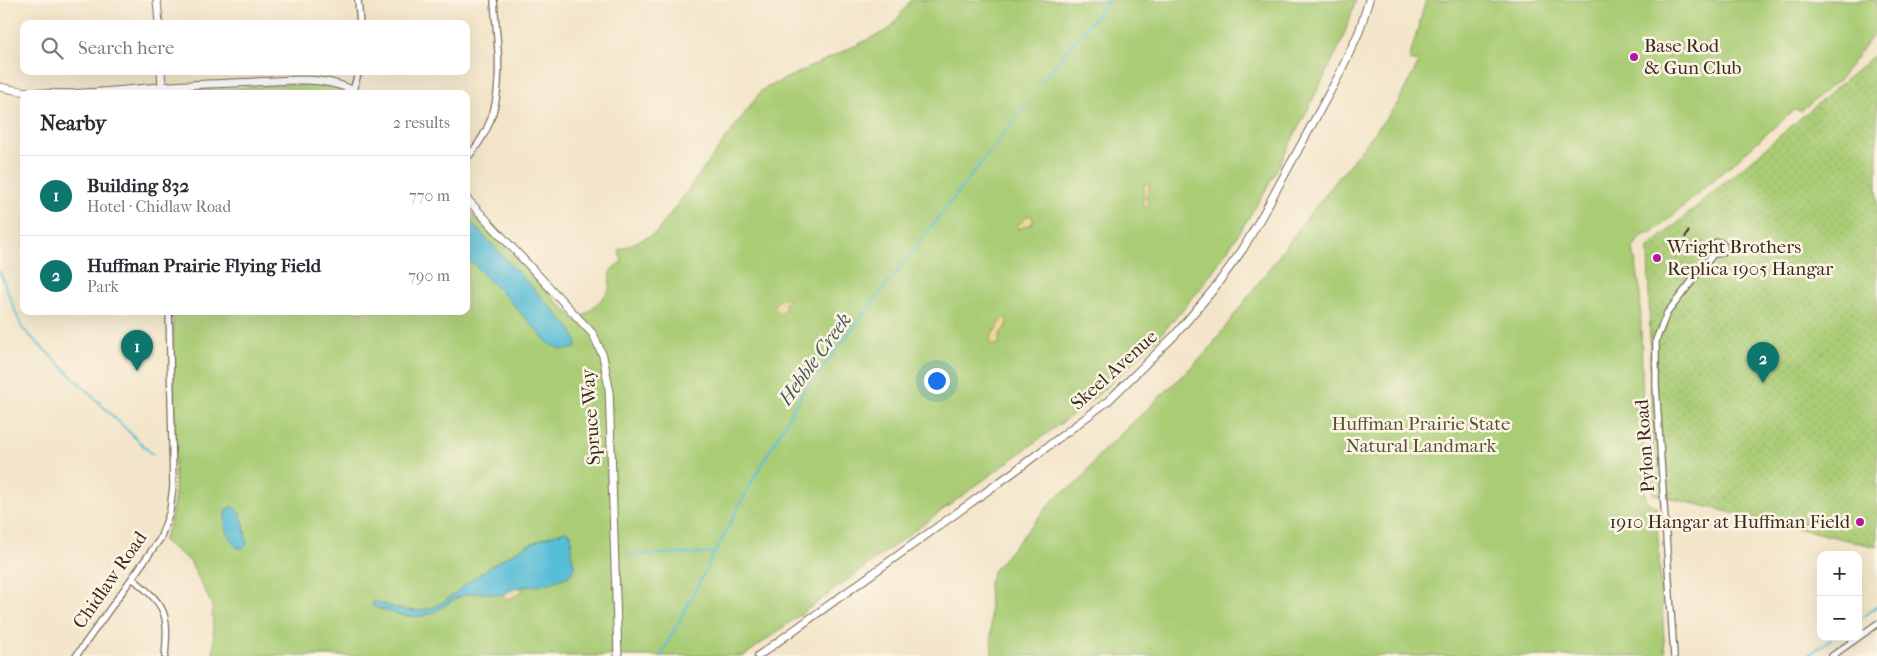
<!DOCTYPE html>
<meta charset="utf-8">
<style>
body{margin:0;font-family:"IM FELL French Canon",serif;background:#f7f7f7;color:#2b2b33}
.controls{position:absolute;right:15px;bottom:15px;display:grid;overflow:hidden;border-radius:10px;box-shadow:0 5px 20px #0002}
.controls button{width:45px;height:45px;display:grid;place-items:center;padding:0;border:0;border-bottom:1px solid #e1e1e2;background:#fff;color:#2b2b33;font:25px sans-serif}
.you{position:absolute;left:936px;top:380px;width:18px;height:18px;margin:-12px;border:4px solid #fff;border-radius:50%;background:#1a73e8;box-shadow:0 0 0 8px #1a73e833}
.badge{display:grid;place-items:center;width:32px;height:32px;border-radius:50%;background:#0f766e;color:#fff;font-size:16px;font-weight:700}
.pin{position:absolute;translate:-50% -41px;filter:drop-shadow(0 1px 2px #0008)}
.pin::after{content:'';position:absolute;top:26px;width:18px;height:15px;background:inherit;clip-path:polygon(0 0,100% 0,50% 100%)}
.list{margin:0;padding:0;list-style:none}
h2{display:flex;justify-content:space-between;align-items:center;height:65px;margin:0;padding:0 20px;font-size:21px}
h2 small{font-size:16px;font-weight:400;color:#7c7c81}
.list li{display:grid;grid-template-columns:32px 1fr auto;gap:15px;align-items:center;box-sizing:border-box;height:80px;padding:0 20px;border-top:1px solid #e1e1e2}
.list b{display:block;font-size:19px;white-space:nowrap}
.list p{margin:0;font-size:16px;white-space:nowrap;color:#7c7c81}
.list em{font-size:16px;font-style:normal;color:#7c7c81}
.icon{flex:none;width:28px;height:28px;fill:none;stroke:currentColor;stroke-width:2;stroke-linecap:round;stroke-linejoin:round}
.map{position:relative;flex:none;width:1877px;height:656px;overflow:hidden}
.search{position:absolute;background:#fff;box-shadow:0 5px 20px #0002;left:20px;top:20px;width:450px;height:55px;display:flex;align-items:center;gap:12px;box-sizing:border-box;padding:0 18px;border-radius:10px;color:#7c7c81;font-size:19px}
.panel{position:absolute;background:#fff;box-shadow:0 5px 20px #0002;left:20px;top:90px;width:450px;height:225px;border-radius:10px}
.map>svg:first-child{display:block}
.grass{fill:#a9cc75;stroke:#727b4a}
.sand{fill:url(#sand-dots);stroke:#94825e}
.park{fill:url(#park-dots);stroke:#727b4a}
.water{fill:#59bed7;stroke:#4a747a}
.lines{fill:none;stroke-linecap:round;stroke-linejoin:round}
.stream{stroke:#59bed7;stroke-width:2}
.minor-casing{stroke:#7b6b5a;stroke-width:8}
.tertiary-casing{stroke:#7b6b5a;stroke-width:9}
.minor{stroke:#fff;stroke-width:5.5}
.tertiary{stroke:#fff;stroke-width:7}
.rail{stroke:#3b2a1e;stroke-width:2;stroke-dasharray:8 4;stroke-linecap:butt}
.poi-dot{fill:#b5179e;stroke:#fcf5e5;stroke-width:2}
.labels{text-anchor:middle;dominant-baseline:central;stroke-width:5;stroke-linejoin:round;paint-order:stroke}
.poi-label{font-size:19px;fill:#3b2a1e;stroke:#fcf5e5;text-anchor:start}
.street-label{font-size:19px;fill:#3b2a1e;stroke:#fcf5e5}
.park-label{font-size:19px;fill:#565234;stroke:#fcf5e5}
.water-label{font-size:20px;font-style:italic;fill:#445656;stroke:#fcf5e5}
</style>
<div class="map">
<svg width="1877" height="656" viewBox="0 0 1877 656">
<defs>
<pattern id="sand-dots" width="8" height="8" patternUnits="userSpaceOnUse" patternTransform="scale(1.25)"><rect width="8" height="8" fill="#eeda9e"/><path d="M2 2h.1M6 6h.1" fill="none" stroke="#cdbb88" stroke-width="1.8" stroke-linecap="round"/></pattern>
<pattern id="park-dots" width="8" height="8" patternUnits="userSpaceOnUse" patternTransform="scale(1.25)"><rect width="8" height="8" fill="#a9cc75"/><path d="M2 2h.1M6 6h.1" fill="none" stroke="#92af65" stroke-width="1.8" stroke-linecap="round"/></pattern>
</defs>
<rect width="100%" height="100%" fill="#fcf5e5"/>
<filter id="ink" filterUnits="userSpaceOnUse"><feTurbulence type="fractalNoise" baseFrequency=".02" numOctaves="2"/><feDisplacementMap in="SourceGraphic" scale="10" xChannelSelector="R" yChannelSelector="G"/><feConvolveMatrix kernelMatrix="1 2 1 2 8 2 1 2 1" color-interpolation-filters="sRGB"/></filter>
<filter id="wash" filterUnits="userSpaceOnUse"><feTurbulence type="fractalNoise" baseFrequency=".0096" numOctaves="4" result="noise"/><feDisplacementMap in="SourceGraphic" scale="20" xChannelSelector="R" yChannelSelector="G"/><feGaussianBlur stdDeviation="1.12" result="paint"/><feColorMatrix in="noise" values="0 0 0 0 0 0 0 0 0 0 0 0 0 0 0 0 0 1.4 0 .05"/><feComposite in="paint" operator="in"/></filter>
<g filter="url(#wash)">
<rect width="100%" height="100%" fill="#f3e5c9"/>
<path class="grass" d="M911 0H1356L1342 41 1307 111 1266 190 1235 239 1201 288 1164 331 1127 368 1087 404 744 656H213L214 645 212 605 190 561 163 541 170 523 175 496 173 311H466V207L577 322C586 313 598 304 606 294 617 281 599 274 622 262L619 250 656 233 762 90 890 29Z
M1426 0H1877V30L1840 79 1801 111 1794 110 1656 230 1640 237 1633 248 1640 288 1645 496 1648 503 1656 506 1665 656H992L989 583 994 570 1056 497 1080 481 1100 454 1206 353 1310 214 1397 104 1419 62 1409 60Z
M300 84 327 86 349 94H173L183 91Z"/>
<path class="sand" d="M1147 183 1150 186 1146 197 1149 206 1146 207 1143 205 1144 185Z
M1028 215 1032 216 1033 223 1018 229V225Z
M787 297 789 300 785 303V310L780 312 776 311 774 307 775 303Z
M1006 318 1008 322 1006 327 1000 333 999 342 996 345H992L990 343C990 334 999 329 1001 320Z
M519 586 522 588V592L507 600 504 599 503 594Z"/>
<path class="park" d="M1877 53V547L1653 494 1648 248Z"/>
<path class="water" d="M466 217 570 328 577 342 576 348 563 350 549 344 509 300 466 257Z
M231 507C244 509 245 533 247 544L243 548H238C227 538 223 525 226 510Z
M566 531 571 534 572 558 575 567 569 576C560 579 551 583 542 585 525 588 518 584 503 595 489 594 477 591 464 595 449 600 438 613 422 616 406 619 387 611 372 606L374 601C390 606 406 613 423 610 443 607 459 589 474 578 504 557 531 540 566 531Z"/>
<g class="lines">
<path class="stream" d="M1040 83 1109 0
M0 272 22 328 153 455
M628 555 715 553
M1858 620 1877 606
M661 656 750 485 802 394 1028 102
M1807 656 1834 637"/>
</g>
</g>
<g filter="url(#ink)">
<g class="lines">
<g class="minor-casing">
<path id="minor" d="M358 0 360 24
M353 90 359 71
M466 159C510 112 498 59 494 0
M1712 248a6 6 0 1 1 12 0a6 6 0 1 1-12 0Z
M132 578C166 606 169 612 165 656
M76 656 160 539 170 511 173 486 169 311
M1674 656 1656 385V340L1667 313 1714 253
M1832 656 1877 624"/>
</g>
<g class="tertiary-casing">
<path id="tertiary" d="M157 0 159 24
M161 71 162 87
M0 87C52 100 107 91 159 87 191 84 223 84 254 82 290 81 327 74 359 94
M466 198 593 334 603 356 609 388 618 656
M758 656 1015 471 1108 401 1175 335 1213 290 1243 249 1267 207 1338 77 1359 32 1369 0"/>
</g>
<use href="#minor" class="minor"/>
<use href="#tertiary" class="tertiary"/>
<path class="rail" d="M1679 248 1690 229"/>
</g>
</g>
<g class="poi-dot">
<circle cx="1634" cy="57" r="5"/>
<circle cx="1657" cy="258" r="5"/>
<circle cx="1860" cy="522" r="5"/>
</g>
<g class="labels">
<g class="poi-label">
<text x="1644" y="46">Base Rod<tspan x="1644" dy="22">&amp; Gun Club</tspan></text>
<text x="1667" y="247">Wright Brothers<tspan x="1667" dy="22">Replica 1905 Hangar</tspan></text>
<text x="1850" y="522" text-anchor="end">1910 Hangar at Huffman Field</text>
</g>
<g class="street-label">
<text transform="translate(1114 370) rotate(-42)">Skeel Avenue</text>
<text transform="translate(591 417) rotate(-94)">Spruce Way</text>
<text transform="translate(1645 446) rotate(-94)">Pylon Road</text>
<text transform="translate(110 580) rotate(-55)">Chidlaw Road</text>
</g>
<g class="park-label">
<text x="1421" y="424">Huffman Prairie State<tspan x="1421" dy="22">Natural Landmark</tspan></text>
</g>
<g class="water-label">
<text transform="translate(815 359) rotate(-54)">Hebble Creek</text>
</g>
</g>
</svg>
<div class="controls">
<button>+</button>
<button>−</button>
</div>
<div class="you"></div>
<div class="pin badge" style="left:137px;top:371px">1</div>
<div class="pin badge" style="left:1763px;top:383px">2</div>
<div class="search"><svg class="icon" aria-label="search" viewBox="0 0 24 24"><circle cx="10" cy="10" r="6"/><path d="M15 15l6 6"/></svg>Search here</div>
<section class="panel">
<h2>Nearby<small>2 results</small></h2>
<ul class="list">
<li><span class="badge">1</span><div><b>Building 832</b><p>Hotel · Chidlaw Road</p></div><em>770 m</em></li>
<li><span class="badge">2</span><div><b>Huffman Prairie Flying Field</b><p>Park</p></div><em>790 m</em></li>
</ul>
</section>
</div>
